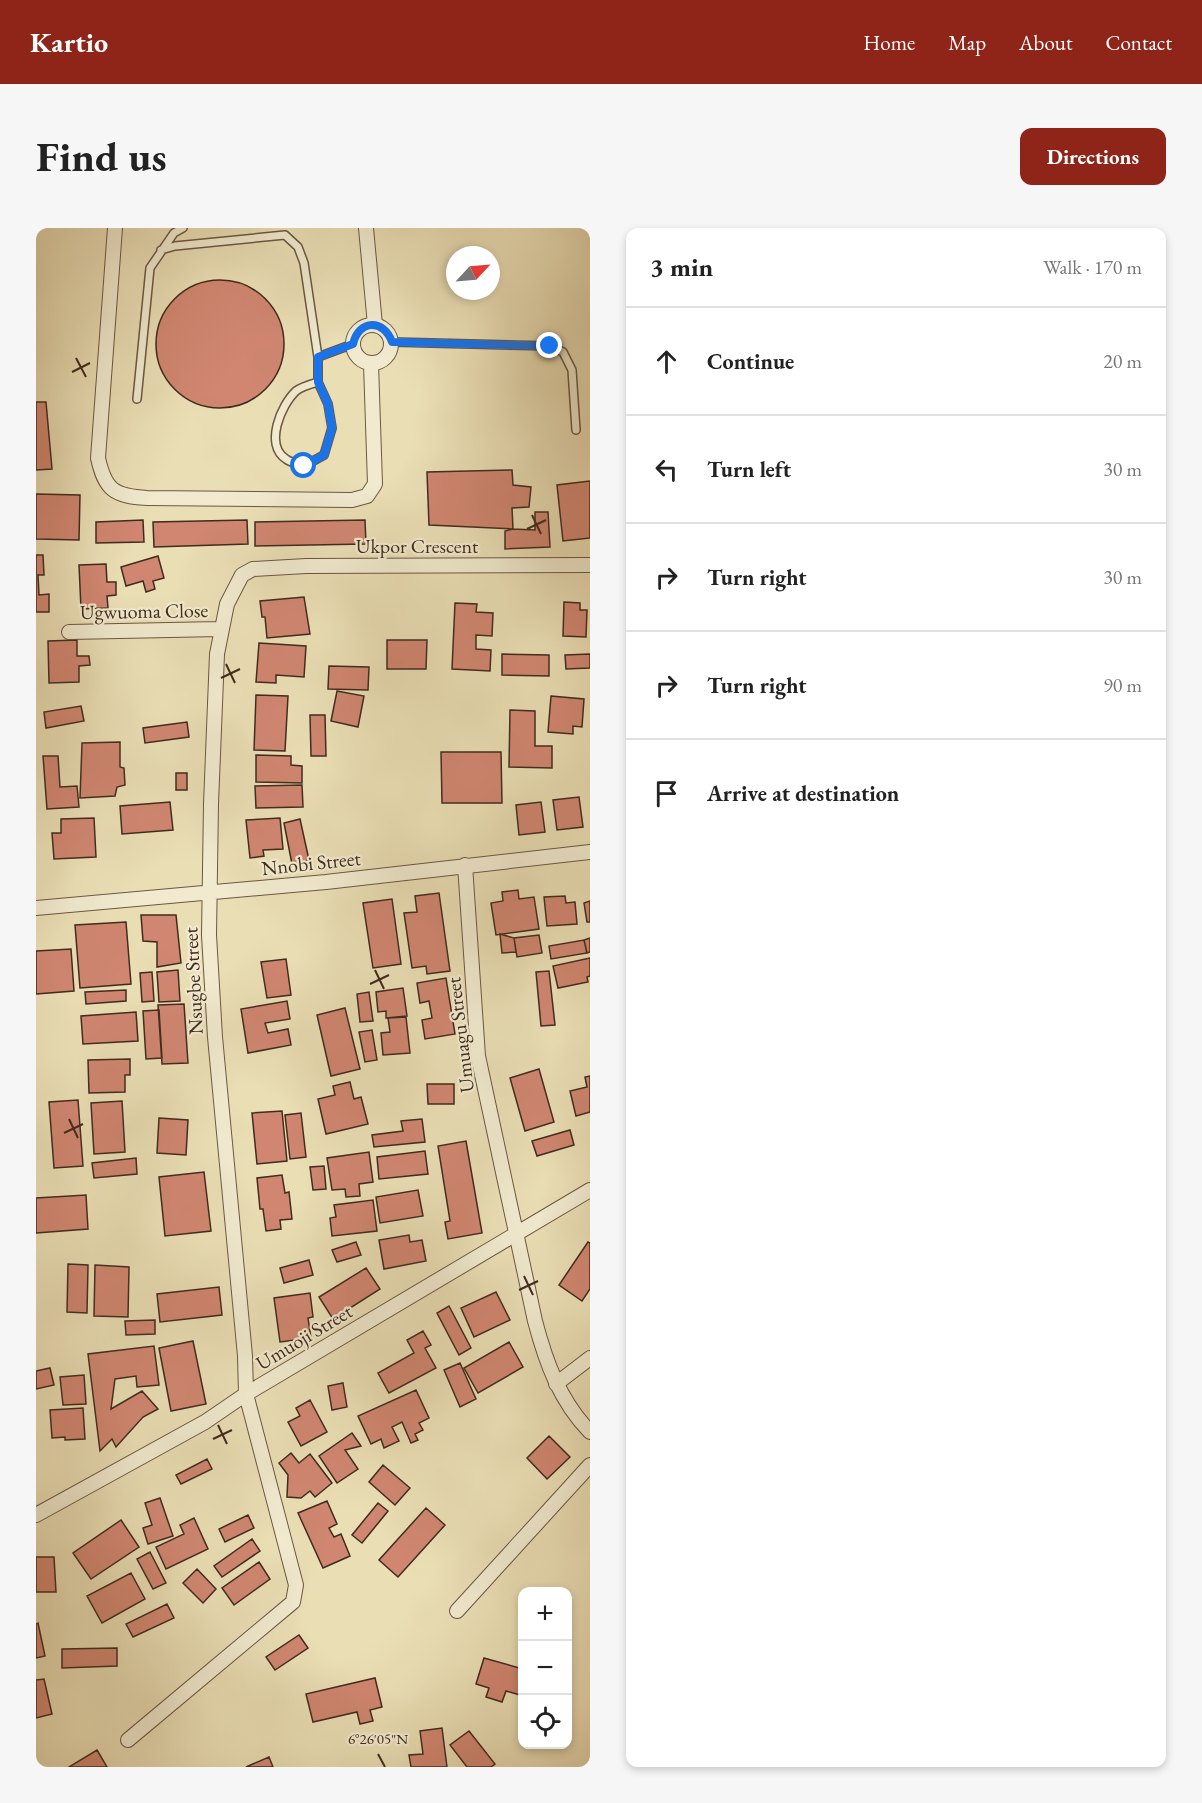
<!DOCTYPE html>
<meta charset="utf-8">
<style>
body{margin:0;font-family:"EB Garamond",serif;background:#f6f6f6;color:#222}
.controls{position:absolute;right:18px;bottom:18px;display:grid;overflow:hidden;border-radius:12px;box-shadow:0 3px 9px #0003}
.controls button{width:54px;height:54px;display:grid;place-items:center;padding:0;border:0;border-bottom:2px solid #e0e0e0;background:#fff;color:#222;font:30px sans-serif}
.compass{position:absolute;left:410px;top:18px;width:54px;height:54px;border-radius:50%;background:#fff;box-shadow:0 3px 9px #0003;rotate:64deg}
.stop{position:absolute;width:18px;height:18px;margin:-14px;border:4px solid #1a73e8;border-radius:50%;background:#fff}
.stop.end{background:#1a73e8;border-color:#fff;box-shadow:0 2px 6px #0008}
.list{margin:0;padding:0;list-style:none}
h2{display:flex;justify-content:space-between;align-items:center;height:78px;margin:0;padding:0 24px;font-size:26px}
h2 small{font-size:20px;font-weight:400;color:#767676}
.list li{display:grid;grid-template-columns:39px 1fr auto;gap:18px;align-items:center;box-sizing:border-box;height:108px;padding:0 24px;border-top:2px solid #e0e0e0}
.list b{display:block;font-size:22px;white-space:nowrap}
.list em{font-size:20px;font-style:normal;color:#767676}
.icon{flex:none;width:33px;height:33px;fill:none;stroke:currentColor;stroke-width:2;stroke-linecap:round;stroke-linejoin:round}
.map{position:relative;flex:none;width:554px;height:1539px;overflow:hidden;border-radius:12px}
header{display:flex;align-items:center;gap:36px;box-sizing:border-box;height:84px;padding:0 30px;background:#8f2418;color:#fff}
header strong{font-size:28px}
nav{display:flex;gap:33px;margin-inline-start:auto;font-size:21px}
.intro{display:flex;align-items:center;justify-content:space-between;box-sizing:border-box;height:144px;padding:0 36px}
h1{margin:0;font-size:42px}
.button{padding:15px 27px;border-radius:12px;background:#8f2418;color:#fff;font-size:21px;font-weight:700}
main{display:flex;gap:36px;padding:0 36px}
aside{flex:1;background:#fff;border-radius:12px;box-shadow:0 3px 9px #0003}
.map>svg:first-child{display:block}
.building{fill:#d08671;stroke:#402b1d;stroke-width:1.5}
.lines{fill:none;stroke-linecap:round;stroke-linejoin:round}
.service-casing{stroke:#6a5843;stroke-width:10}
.minor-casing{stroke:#6a5843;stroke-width:16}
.service{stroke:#f1eacf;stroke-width:7}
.minor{stroke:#f1eacf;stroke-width:14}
.route{stroke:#1a73e8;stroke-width:8}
.ticks{fill:none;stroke:#402b1d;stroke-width:2}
.labels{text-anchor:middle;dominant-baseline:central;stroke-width:4.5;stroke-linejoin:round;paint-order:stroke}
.street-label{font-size:20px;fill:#402b1d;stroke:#f1eacf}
.ticks-label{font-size:15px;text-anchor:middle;fill:#402b1d;stroke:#f1eacf;stroke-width:4.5;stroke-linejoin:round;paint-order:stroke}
</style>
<header>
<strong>Kartio</strong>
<nav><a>Home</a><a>Map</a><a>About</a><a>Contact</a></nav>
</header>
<div class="intro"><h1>Find us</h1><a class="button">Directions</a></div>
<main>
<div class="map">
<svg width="554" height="1539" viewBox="0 0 554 1539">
<rect width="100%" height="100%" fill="#eadeb5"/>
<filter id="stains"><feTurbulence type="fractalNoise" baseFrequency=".00333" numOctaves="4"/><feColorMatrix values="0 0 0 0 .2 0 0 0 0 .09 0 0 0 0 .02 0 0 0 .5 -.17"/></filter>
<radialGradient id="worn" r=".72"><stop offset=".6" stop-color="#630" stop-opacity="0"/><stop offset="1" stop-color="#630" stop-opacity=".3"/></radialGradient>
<path class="building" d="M120 116a64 64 0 1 1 128 0a64 64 0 1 1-128 0Z
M0 174H10L16 241 0 242Z
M476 242 477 257 495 259 493 279 476 280 477 301 393 297 391 244Z
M554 253V310L527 313 521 257Z
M0 266 44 267 43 312 0 311Z
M499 284H512L514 319 469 321V303L477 301 499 302Z
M107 292 108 314 60 315V294Z
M211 292 212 316 118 319 117 294Z
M329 292 330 316 219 318V294Z
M0 327H7L8 347H2L3 367 13 366V384H0Z
M122 328 128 350 117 353 119 361 110 364 107 353 90 358 85 339Z
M70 336 71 354H80V367L71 368 72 380 45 381 43 337Z
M268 369 274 406 231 410 229 389H226L224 373Z
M528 374 544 375V382H551L550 409 527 408Z
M419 375 441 376 440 384 457 385 456 408 440 407V421L455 422 454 443 416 441Z
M41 412V428H53L54 437 43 438V454L13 455 12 413Z
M351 412H391L390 441H351Z
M223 415 270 418 268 449 240 447V455L220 454Z
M466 426 513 427V448L466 447Z
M554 426V440L530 441 529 427Z
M293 438 333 439 332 462 292 461Z
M301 463 328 468 322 499 295 493Z
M220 467 252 468 249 523 218 522Z
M515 468 548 471 546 499 537 498V506L512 504Z
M45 478 48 493 10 500 8 484Z
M474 482 499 483V518H516V540L473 539Z
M274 487H289L290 528H275Z
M151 494 153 509 109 515 107 500Z
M84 514V539L88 540 89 557 81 559 79 568 44 570 46 515Z
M405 524H465L466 575H406Z
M220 527 255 528V537L266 538V555L220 554Z
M7 528H22L24 559 41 558 43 579 11 581Z
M140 545H151V562H140Z
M266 557 267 579 220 580 219 558Z
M543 569 547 599 521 602 517 572Z
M134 574 137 602 86 606 84 578Z
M505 574 509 604 483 607 480 577Z
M58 590 60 629 18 631 16 605H25V591Z
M244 590 247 621 227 622 228 628 214 630 210 592Z
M264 591 273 632 256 636 248 595Z
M482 662 483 671 498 669 503 701 460 707 455 675 467 673 466 664Z
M403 665 414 743 391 746 390 738 376 740 368 685 381 684 379 668Z
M529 668 530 675 539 674 541 696 511 698 508 669Z
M356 671 365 736 337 740 327 675Z
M554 673V694H551L548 675Z
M105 687H140L145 735 121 739V714L107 713Z
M90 694 95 756 44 760 39 697Z
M464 706 478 710 480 724 466 725Z
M503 707 506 725 481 729 478 710Z
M554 710V724L551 725 548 712Z
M548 712 551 725 515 731 513 718Z
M35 721 38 763 0 766V723Z
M554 730V748L551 749 552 754 522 760 517 738Z
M250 731 255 767 231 770 225 734Z
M142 742 144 773 123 774 121 744Z
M513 743 519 797 505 798 500 744Z
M116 744 118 773 106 774 104 745Z
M410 750 419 806 389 811 386 792 396 790 393 773 384 775 381 755Z
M367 760 371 788 350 790V783L342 784 340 764Z
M90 762V773L50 776 49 764Z
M333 764 337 793 324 794 321 766Z
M251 773 254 791 229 795 232 805 252 801 255 817 212 825 205 781Z
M148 776 152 835 126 836 122 777Z
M309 780 324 841 295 848 281 787Z
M123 782 126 830 110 831 107 783Z
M100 784 102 813 47 816 45 788Z
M370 789 374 825 347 827 345 805 354 804 352 790Z
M336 802 341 832 329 834 323 804Z
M94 831V847H89V864L53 865 52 832Z
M503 841 518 894 489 903 474 850Z
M554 848V884L540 888 534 863 551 859 549 849Z
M314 854 318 871 325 869 332 896 290 906 282 871 299 867 297 858Z
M391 856H418V876H392Z
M42 872 47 938 18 940 13 874Z
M86 873 89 924 58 926 55 875Z
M246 883 251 933 221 936 216 885Z
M265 885 270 929 254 931 249 887Z
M123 890 152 892 150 927 121 925Z
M386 891 389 914 338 919 336 907 367 903 365 893Z
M534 902 538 917 501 928 496 913Z
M430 913 446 1005 412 1011 409 994 414 993 402 918Z
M389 923 392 946 343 951 341 929Z
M333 924 337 954 323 956 324 968 310 969 309 961 296 962 291 930Z
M100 930 101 946 58 950 56 935Z
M288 938 290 961 277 962 274 939Z
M168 944 175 1003 129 1008 123 949Z
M246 947 249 965 253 964 256 991 244 992 245 1001 230 1003 227 981H224L221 950Z
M382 962 387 988 344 995 340 969Z
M50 967 52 1001 0 1005V970Z
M337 972 341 1003 296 1008 294 990 300 989 298 977Z
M373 1007 374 1014 386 1012 390 1033 348 1041 343 1012Z
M320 1014 325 1027 301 1034 296 1022Z
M552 1014 554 1015V1061L546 1073 523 1057Z
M273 1032 277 1047 248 1055 244 1040Z
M32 1036 52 1037 51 1085 31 1084Z
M59 1037 93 1039 92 1089 58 1088Z
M330 1040 344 1061 297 1091 283 1069Z
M183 1059 186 1087 124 1094 121 1066Z
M460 1064 474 1092 438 1109 425 1080Z
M274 1065 277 1089 272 1090 275 1110 244 1114 238 1070Z
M413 1078 435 1120 423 1127 401 1085Z
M119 1092V1106L90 1107 89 1093Z
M387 1103 395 1117 389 1120 400 1140 353 1165 342 1145 378 1125 371 1112Z
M157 1113 170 1176 135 1183 123 1120Z
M473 1114 487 1139 442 1165 428 1140Z
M118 1118 123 1157 101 1159 100 1148 79 1151 75 1181 106 1163 122 1181 107 1189 80 1219 76 1211 64 1223 52 1126Z
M424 1135 440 1171 424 1179 408 1142Z
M14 1140 18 1157 0 1161V1143Z
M48 1147 50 1176 27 1177 24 1149Z
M307 1155 311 1179 296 1182 292 1158Z
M380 1162 393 1190 383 1195 387 1202 379 1206 382 1212 375 1215 366 1194 356 1199 363 1213 348 1220 345 1211 335 1216 322 1188Z
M274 1172 291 1204 265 1218 252 1194 264 1188 260 1180Z
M47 1180 49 1211 29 1212V1209L16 1210 14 1182Z
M316 1205 325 1218 309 1222 322 1241 301 1255 283 1228Z
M513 1208 534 1229 511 1251 491 1230Z
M255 1225 263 1235 274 1226 296 1255 279 1269 274 1263 265 1270 251 1269 252 1247 243 1235Z
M171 1231 176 1241 145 1256 140 1247Z
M347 1237 374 1260 359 1277 333 1254Z
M124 1270 137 1308 112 1316 107 1300 116 1297 109 1275Z
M291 1273 301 1296 293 1300 298 1309 305 1306 314 1328 287 1340 262 1285Z
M342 1275 352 1283 326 1315 316 1307Z
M390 1280 409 1297 362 1349 343 1332Z
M212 1287 218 1300 189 1314 183 1301Z
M158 1290 172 1321 130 1341 120 1319 148 1306 144 1297Z
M85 1292 103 1319 55 1351 37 1325Z
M216 1311 224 1323 186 1349 178 1338Z
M114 1324 130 1355 117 1361 101 1331Z
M0 1329H18L20 1364H0Z
M223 1334 234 1351 198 1377 186 1360Z
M161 1341 180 1361 167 1375 147 1355Z
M95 1345 109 1371 66 1395 51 1368Z
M131 1376 138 1390 97 1409 90 1396Z
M2 1395 9 1428 0 1430V1396Z
M263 1407 272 1420 239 1442 230 1429Z
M81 1420V1438L26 1440V1421Z
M448 1430 487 1441V1468L470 1463 466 1474 450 1469 453 1460 440 1456Z
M339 1450 346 1479 334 1482 337 1493 324 1496 321 1484 277 1494 270 1466Z
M8 1451 16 1486 0 1490V1452Z
M406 1500 411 1539H375L373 1527 387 1526 384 1503Z
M433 1503 459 1536 455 1539H431L414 1517Z
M61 1522 71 1539H33Z
M233 1529 237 1539H210Z"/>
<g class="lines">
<g class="service-casing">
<path id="service" d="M125 22 139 18 249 7 262 19 268 35 282 129V154L292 176 296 200 288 227 268 238C263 236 255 235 250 231 228 217 245 177 260 163 265 159 275 156 282 154
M356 114 514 118 527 124 536 142 540 202
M282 129 317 116
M101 171 114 40 138 5 147 0"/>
</g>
<g class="minor-casing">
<path id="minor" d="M79 0 62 230C69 262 78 268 111 270L316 272 331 268 339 256 335 136
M330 0 339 97
M317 116a19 19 0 1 1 38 0a19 19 0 1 1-38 0Z
M33 404 184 401
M429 637 442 828 499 1093C510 1135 524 1173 554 1204
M0 680 290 654 554 624
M520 1156 554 1130
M0 1287 169 1194 210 1166 554 962
M421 1383 554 1237
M92 1512 257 1374 260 1357 210 1166 209 1128 179 809 173 707 175 576 181 426 191 376 206 347 217 341 270 338 554 337"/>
</g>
<use href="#service" class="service"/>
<use href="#minor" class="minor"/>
</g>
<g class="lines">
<path class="route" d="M268 238 288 227 296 200 292 176 282 154V129L317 116C323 91 348 91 356 114L514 118"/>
</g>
<path class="ticks" d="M40 130 50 149M36 144 54 135M496 287 505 306M491 301 510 292M190 436 199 455M185 450 204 441M339 742 348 761M334 756 353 747M33 891 42 910M28 905 47 896M488 1048 497 1067M483 1062 502 1053M182 1197 191 1216M177 1211 196 1202M342 1526 349 1539"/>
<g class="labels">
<g class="street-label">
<text x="381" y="318">Ukpor Crescent</text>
<text transform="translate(108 383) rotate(-1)">Ugwuoma Close</text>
<text transform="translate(275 635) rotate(-6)">Nnobi Street</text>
<text transform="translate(157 753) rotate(-93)">Nsugbe Street</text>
<text transform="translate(424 807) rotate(-97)">Umuagu Street</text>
<text transform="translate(268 1109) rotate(-31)">Umuoji Street</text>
</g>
</g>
<g class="ticks-label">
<text x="342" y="1516">6°26'05"N</text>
</g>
<rect width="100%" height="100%" filter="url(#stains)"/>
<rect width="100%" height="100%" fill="url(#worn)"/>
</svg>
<div class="controls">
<button>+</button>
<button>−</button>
<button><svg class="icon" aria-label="locate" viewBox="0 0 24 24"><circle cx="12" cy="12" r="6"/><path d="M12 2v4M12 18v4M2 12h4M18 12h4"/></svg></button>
</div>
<svg class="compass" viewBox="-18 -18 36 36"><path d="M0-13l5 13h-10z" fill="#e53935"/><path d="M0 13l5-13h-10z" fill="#767676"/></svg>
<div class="stop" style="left:268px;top:238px"></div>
<div class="stop end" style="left:514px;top:118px"></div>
</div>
<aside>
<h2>3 min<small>Walk · 170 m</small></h2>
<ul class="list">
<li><svg class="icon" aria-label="ahead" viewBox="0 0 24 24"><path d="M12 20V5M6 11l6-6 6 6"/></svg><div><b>Continue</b></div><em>20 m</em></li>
<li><svg class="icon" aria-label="left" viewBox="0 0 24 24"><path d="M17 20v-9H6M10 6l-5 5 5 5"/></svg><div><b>Turn left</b></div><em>30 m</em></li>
<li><svg class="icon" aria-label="right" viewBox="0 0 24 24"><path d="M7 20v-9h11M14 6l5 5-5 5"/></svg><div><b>Turn right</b></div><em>30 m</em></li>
<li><svg class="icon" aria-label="right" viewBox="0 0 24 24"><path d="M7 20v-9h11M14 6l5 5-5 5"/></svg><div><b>Turn right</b></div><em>90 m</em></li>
<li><svg class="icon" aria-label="arrive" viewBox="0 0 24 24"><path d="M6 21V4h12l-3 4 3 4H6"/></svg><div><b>Arrive at destination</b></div></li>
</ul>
</aside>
</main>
